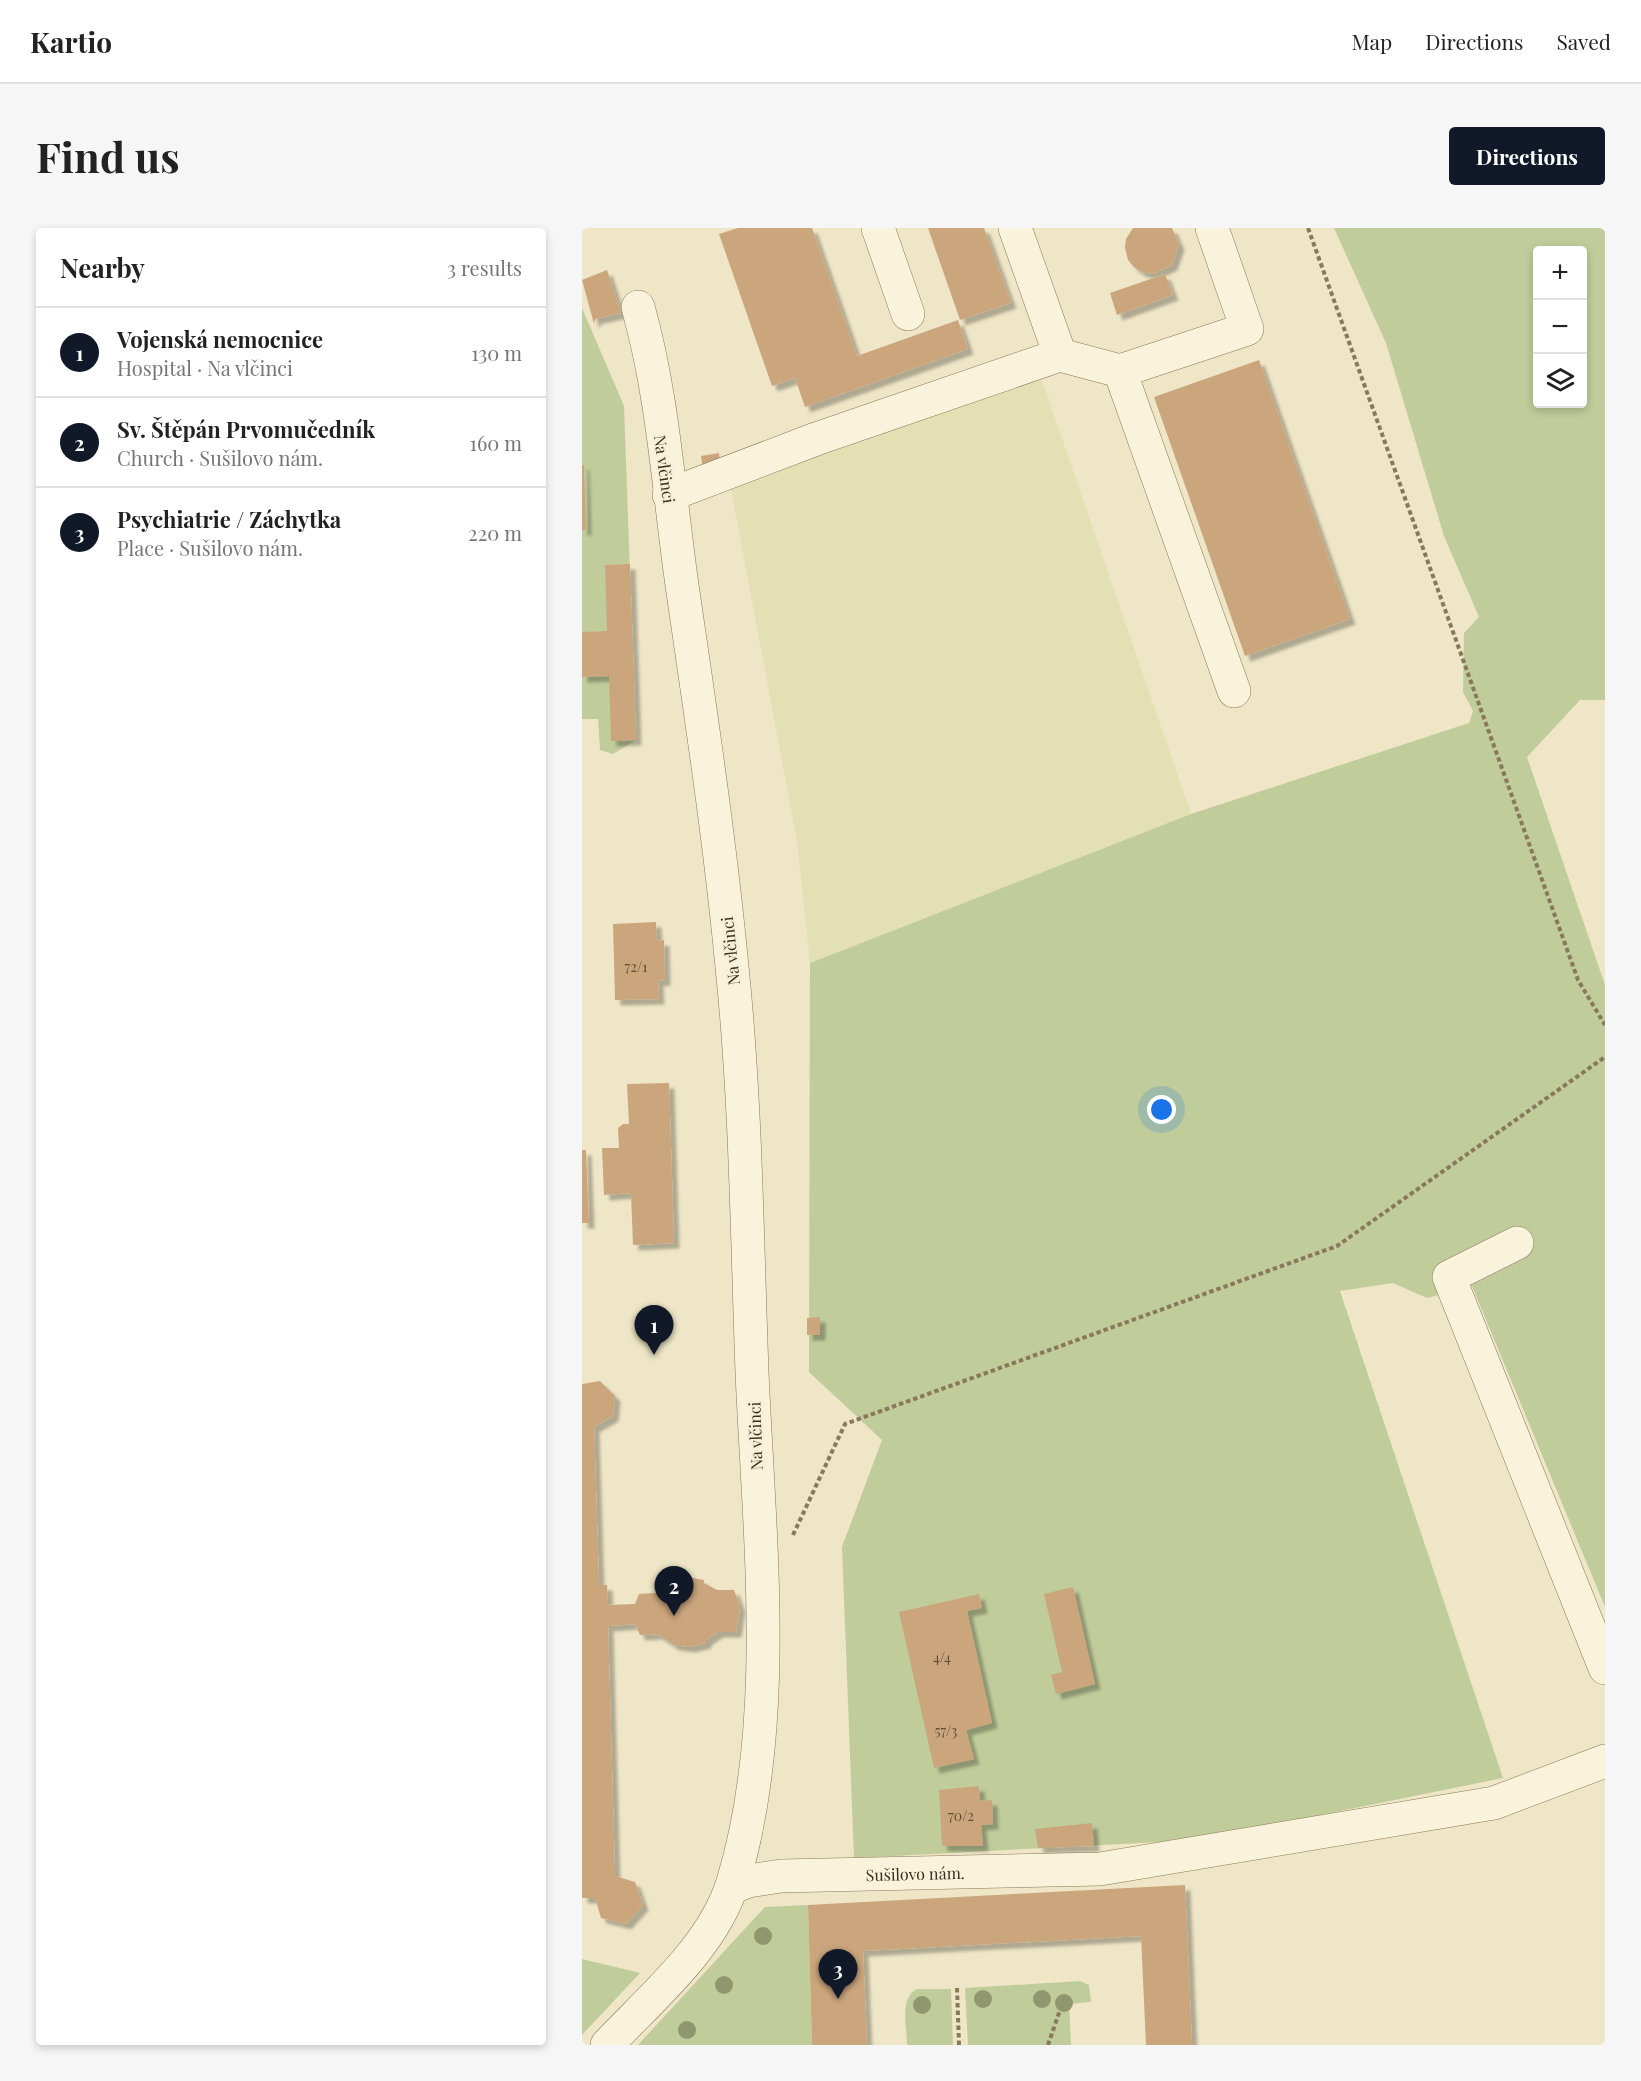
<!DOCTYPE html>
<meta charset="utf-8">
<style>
body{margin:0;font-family:"Playfair Display",serif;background:#f6f6f6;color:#222}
.controls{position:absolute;right:18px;top:18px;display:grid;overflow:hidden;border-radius:6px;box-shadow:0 3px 9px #0003}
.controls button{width:54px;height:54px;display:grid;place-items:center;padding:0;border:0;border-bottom:2px solid #e0e0e0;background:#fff;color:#222;font:30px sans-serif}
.you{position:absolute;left:580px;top:882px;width:21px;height:21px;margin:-15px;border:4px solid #fff;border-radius:50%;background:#1a73e8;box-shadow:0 0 0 9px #1a73e833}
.badge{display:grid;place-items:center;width:39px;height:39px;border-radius:50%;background:#111827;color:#fff;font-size:20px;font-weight:700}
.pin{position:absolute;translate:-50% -50px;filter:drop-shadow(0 2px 3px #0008)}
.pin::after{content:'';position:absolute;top:32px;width:21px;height:18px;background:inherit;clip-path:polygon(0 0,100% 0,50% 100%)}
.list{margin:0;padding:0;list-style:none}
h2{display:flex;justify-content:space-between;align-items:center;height:78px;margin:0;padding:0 24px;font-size:26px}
h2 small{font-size:20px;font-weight:400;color:#767676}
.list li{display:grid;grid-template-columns:39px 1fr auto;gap:18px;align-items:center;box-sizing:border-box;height:90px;padding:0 24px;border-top:2px solid #e0e0e0}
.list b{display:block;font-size:22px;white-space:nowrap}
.list p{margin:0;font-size:20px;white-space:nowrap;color:#767676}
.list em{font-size:20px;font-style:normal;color:#767676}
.icon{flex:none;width:33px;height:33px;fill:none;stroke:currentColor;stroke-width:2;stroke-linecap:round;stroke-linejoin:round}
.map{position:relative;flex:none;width:1023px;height:1817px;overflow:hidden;border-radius:6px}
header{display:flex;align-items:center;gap:36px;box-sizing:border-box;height:84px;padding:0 30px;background:#fff;border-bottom:2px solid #e0e0e0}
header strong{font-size:28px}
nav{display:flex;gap:33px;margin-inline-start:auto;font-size:21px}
.intro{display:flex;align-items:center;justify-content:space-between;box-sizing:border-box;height:144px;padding:0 36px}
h1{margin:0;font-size:42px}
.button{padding:15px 27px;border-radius:6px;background:#111827;color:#fff;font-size:21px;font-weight:700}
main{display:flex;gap:36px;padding:0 36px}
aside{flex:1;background:#fff;border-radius:6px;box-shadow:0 3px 9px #0003}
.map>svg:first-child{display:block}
.farmland{fill:#e3e1b4}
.green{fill:#c0cc9a;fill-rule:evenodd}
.building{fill:#cba67d;filter:url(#shadow)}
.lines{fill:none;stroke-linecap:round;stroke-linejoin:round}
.minor-casing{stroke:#89795c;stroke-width:34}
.path{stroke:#89795c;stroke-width:4;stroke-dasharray:4.5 3;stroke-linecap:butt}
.minor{stroke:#f8f3da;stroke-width:33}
.tree{fill:#90976e}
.labels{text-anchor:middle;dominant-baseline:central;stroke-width:4.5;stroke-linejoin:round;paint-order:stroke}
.number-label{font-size:14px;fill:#5e4d37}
.street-label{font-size:16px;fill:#392f20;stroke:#f5f0d6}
</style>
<header>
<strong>Kartio</strong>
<nav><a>Map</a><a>Directions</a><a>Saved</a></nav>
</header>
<div class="intro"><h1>Find us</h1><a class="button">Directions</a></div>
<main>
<aside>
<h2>Nearby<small>3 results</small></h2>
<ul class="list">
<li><span class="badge">1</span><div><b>Vojenská nemocnice</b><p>Hospital · Na vlčinci</p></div><em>130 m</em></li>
<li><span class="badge">2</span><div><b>Sv. Štěpán Prvomučedník</b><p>Church · Sušilovo nám.</p></div><em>160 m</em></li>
<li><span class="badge">3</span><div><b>Psychiatrie / Záchytka</b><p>Place · Sušilovo nám.</p></div><em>220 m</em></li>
</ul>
</aside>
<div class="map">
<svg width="1023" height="1817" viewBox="0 0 1023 1817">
<defs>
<filter id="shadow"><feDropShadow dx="5.5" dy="5.5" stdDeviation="1.5" flood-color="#0004"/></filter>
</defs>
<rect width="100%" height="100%" fill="#eee6c6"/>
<path class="farmland" d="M460 152 609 586 228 735 215 613 148 256Z"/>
<path class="green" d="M752 0H1023V472H998L945 529 1023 757V1379L890 1058 845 1070 811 1055 758 1063 921 1550 616 1612 272 1630 260 1319 300 1212 227 1144 228 735 609 586 887 495 891 483 881 464 882 405 897 389 862 308 804 115ZM956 22H1000V176H956Z
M0 80 42 178 54 512 31 526 18 522 16 491H0Z
M226 1677 230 1817H56L183 1679Z
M0 1731 58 1745 0 1807Z
M498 1753 507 1757 509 1774 487 1776 489 1817H386L383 1760Z
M335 1761H369L371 1817H325C325 1800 317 1769 335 1761Z"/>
<path class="building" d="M156 0H230L275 128 376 92 386 121 223 179 213 150 190 158 137 6Z
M346 0H402L429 75 378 92Z
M551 0H590L597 17 590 37 571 46 560 44 552 39 546 32 543 20 544 11Z
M25 42 39 85 13 91 12 96 0 52Z
M583 46 591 67 535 87 528 65Z
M677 132 768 391 663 428 572 169Z
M137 225 139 240 121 243 119 228Z
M0 237H2L4 302H0Z
M48 336 54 512 29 513 27 448 0 449V404L25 403 23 337Z
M74 694 75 713 82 712 83 752 76 753 77 771 33 772 31 696Z
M87 855 92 1015 51 1017 49 965 22 967 20 920H37L36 900 41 896H47L45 856Z
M0 922H4L7 995H0Z
M238 1089V1107H225V1090Z
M18 1153 33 1168 31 1188 12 1199 17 1357H25L26 1377 53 1376 57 1366 73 1365 85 1358V1354L105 1349 122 1352V1355L135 1362H152L158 1379 154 1404H136L124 1412V1415L108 1419 92 1417 75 1406 58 1407 53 1396 26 1398 33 1648 53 1654 61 1677 44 1696 19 1690 13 1670H0V1156Z
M491 1359 513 1456 474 1466 469 1447 480 1444 462 1366Z
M397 1366 400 1380 385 1383 410 1495 384 1502 392 1531 352 1540 317 1384Z
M397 1558 398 1573 410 1572 411 1596 399 1597 401 1618H360L357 1562Z
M510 1595 512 1618 456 1620 453 1601Z
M603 1657 610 1817H564L559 1708 281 1723 285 1817H230L226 1677Z"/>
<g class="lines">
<g class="minor-casing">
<g id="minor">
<path d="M296 0 326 86"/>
<path d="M433 0 478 127"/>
<path d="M538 143 665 101 630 0"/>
<path d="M87 267 234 211 478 127 538 143 652 463"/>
<path d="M935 1015 867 1049 1023 1440"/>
<path id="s1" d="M149 1660 166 1653 199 1648 518 1641 912 1575 1023 1533"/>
<path d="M25 1817C70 1769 131 1719 151 1654 199 1495 177 1308 170 1144 165 1009 164 873 150 739 138 613 119 488 101 364 87 269 82 171 56 79"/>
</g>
</g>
<path class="path" d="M726 0 996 752 1023 797
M211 1307 263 1196 755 1018 1023 829
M375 1760 377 1817
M466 1817 479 1779 486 1776"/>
<use href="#minor" class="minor"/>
</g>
<g class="tree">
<circle cx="181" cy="1708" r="9"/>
<circle cx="142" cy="1757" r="9"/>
<circle cx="401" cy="1771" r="9"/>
<circle cx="460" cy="1771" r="9"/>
<circle cx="482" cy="1775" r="9"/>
<circle cx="340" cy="1777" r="9"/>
<circle cx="105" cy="1802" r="9"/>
</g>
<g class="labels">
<g class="number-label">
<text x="54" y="738">72/1</text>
<text x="360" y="1429">4/4</text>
<text x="364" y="1502">57/3</text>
<text x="379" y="1587">70/2</text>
</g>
<g class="street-label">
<text transform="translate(83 241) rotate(82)">Na vlčinci</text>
<text transform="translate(148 723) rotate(-96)">Na vlčinci</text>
<text transform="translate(173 1208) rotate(-92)">Na vlčinci</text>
<text stroke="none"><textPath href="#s1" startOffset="186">Sušilovo nám.</textPath></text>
</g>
</g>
</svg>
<div class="controls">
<button>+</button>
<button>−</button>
<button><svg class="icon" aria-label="layers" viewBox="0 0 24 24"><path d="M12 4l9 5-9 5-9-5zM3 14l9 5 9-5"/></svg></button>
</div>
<div class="you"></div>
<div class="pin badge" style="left:72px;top:1127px">1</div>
<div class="pin badge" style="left:92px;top:1388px">2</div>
<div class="pin badge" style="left:256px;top:1771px">3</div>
</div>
</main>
